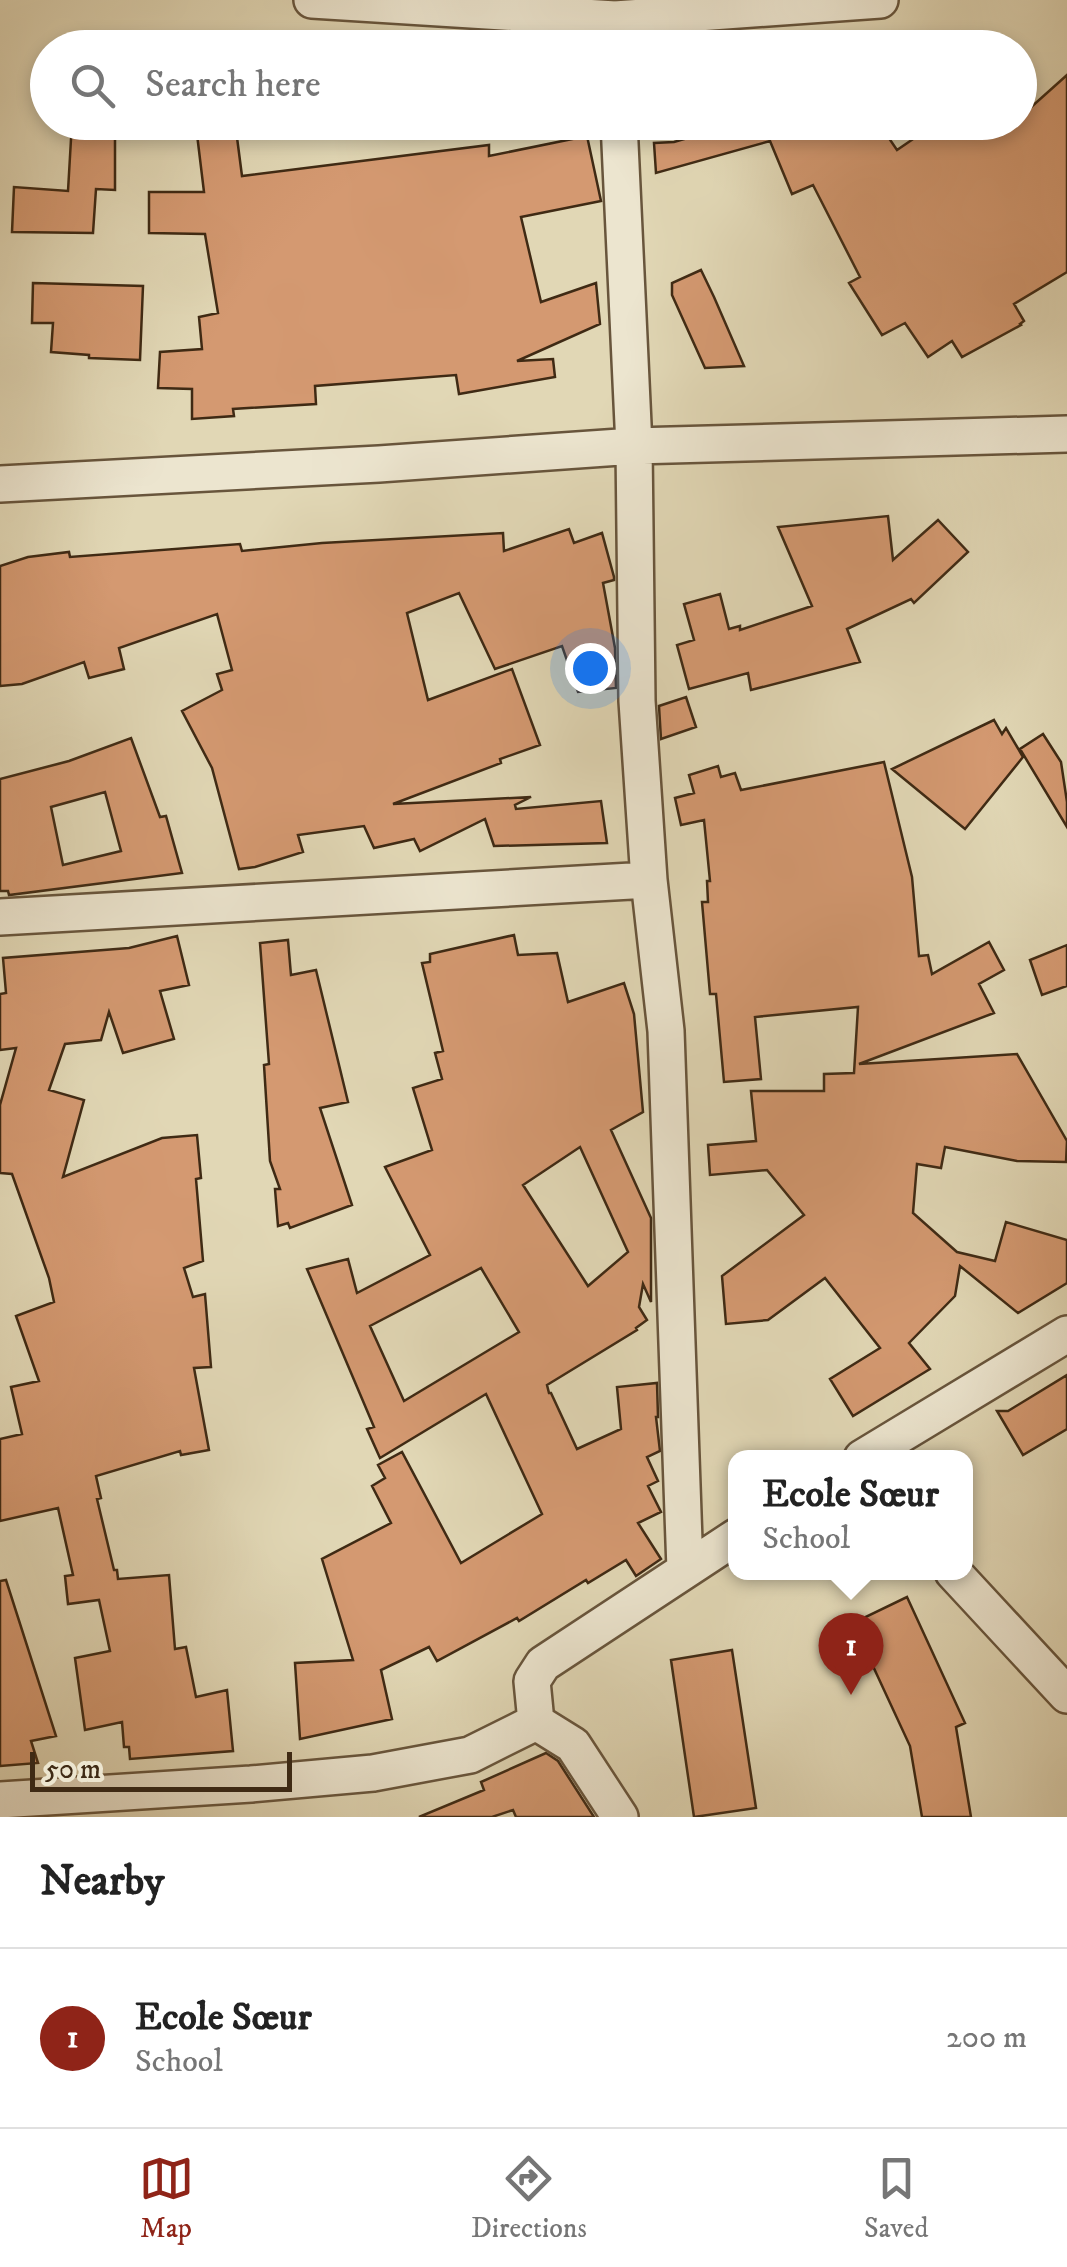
<!DOCTYPE html>
<meta charset="utf-8">
<style>
body{margin:0;font-family:"IM FELL DW Pica",serif;background:#f6f6f6;color:#222}
.scale{position:absolute;left:30px;bottom:25px;width:262px;box-sizing:border-box;padding-left:10px;border:5px solid #3f2a14;border-top:0;font-size:28px;line-height:35px;white-space:nowrap;color:#3f2a14;-webkit-text-stroke:8px #ece5cf;paint-order:stroke}
.you{position:absolute;left:590px;top:668px;width:35px;height:35px;margin:-25px;border:8px solid #fff;border-radius:50%;background:#1a73e8;box-shadow:0 0 0 15px #1a73e833}
.badge{display:grid;place-items:center;width:65px;height:65px;border-radius:50%;background:#8f2418;color:#fff;font-size:32px;font-weight:700}
.pin{position:absolute;translate:-50% -82px;filter:drop-shadow(0 2px 5px #0008)}
.pin::after{content:'';position:absolute;top:52px;width:35px;height:30px;background:inherit;clip-path:polygon(0 0,100% 0,50% 100%)}
.popup{position:absolute;left:728px;top:1450px;width:245px;height:130px;box-sizing:border-box;display:grid;place-content:center;border-radius:20px;background:#fff;filter:drop-shadow(0 2px 8px #0005);font-size:32px;white-space:nowrap;color:#767676}
.popup b{font-size:38px;color:#222}
.popup::after{content:'';position:absolute;left:50%;top:100%;margin-left:-20px;border:20px solid transparent;border-top-color:#fff}
.list{margin:0;padding:0;list-style:none}
h2{display:flex;justify-content:space-between;align-items:center;height:130px;margin:0;padding:0 40px;font-size:42px}
h2 small{font-size:32px;font-weight:400;color:#767676}
.list li{display:grid;grid-template-columns:65px 1fr auto;gap:30px;align-items:center;box-sizing:border-box;height:180px;padding:0 40px;border-top:2px solid #e0e0e0}
.list b{display:block;font-size:38px;white-space:nowrap}
.list p{margin:0;font-size:32px;white-space:nowrap;color:#767676}
.list em{font-size:32px;font-style:normal;color:#767676}
.icon{flex:none;width:55px;height:55px;fill:none;stroke:currentColor;stroke-width:2;stroke-linecap:round;stroke-linejoin:round}
.map{position:relative;flex:none;width:1067px;height:1817px;overflow:hidden}
.search{position:absolute;background:#fff;box-shadow:0 5px 15px #0003;left:30px;right:30px;top:30px;height:110px;display:flex;align-items:center;gap:25px;box-sizing:border-box;padding:0 35px;border-radius:55px;color:#767676;font-size:38px}
.sheet{height:310px;background:#fff}
nav{display:flex;justify-content:space-around;align-items:center;box-sizing:border-box;height:140px;border-top:2px solid #e0e0e0;background:#fff;font-size:28px;color:#767676}
nav a{display:grid;justify-items:center;gap:5px}
nav .on{color:#8f2418}
.map>svg:first-child{display:block}
.building{fill:#d49971;stroke:#3f2a14;stroke-width:2.5;fill-rule:evenodd}
.lines{fill:none;stroke-linecap:round;stroke-linejoin:round}
.minor-casing{stroke:#68553c;stroke-width:40}
.minor{stroke:#ece5cf;stroke-width:35}
</style>
<div class="map">
<svg width="1067" height="1817" viewBox="0 0 1067 1817">
<rect width="100%" height="100%" fill="#e1d7b5"/>
<filter id="stains"><feTurbulence type="fractalNoise" baseFrequency=".002" numOctaves="4"/><feColorMatrix values="0 0 0 0 .2 0 0 0 0 .09 0 0 0 0 .02 0 0 0 .5 -.17"/></filter>
<radialGradient id="worn" r=".72"><stop offset=".6" stop-color="#630" stop-opacity="0"/><stop offset="1" stop-color="#630" stop-opacity=".3"/></radialGradient>
<path class="building" d="M1067 75V272L1014 304 1024 321 1020 324 1021 325 962 357 952 341 928 357 905 323 882 335 849 283 860 277 813 185 792 194 770 141 656 173 654 143 674 142 708 132 706 122H878L897 150 938 122H1020V117Z
M72 122H115V190L96 189 93 233 12 232 14 187 68 191Z
M202 122H235L242 176 489 145V156L587 136 601 201 521 217 541 302 596 283 600 324 517 361 553 359 555 377 459 394 456 375 315 386 316 404 233 409 234 416 192 419V389L158 388 160 352 202 349 199 317 218 313 205 234 149 233V192H204L196 126 202 125Z
M701 270 714 297 744 366 705 368 672 295V283Z
M33 283 143 286 140 360 89 358V355L51 352 53 323H32Z
M888 516 893 560 938 520 968 552 914 603 911 599 847 629 860 662 751 690 748 673 689 689 677 645 694 640 684 604 720 594 729 629 740 626V630L812 606 778 527Z
M569 529 574 543 602 533 614 577V580L603 583 615 648 616 688 578 692 562 646 495 669 459 593 407 613 428 700 512 669 540 745 500 759 501 763 393 804 531 797 515 805 516 809 601 801 607 843 494 846 485 819 420 851 414 839 374 848 364 826 298 835 303 852 255 867 239 869 212 768 182 711 222 690 217 674 232 670 217 614 119 648 124 669 89 678 84 662 22 684 0 686V566L28 557 69 552 70 557 240 544 242 551 322 543 503 533 504 551Z
M686 697 696 727 661 739 659 706Z
M994 720 1002 734 1006 728 1023 757 965 829 892 769Z
M1043 734 1061 762 1067 802V827L1020 749Z
M131 738 160 817 166 816 182 873 9 895 8 891H0V779L69 761ZM105 792 121 851 63 865 51 807Z
M884 762 912 877 919 956 928 955 932 974 989 942 1004 970 979 984 994 1013 859 1064 1017 1054 1067 1141 1066 1162 1017 1161 945 1147 941 1168 917 1164 913 1213 957 1252 995 1261 1006 1222 1067 1240V1283L1018 1313 960 1266 955 1296 909 1343 930 1369 853 1416 830 1379 880 1348 825 1278 768 1320 726 1324 722 1276 804 1215 767 1170 710 1175 708 1145 756 1141 751 1091H824V1074L854 1073 858 1007 755 1017 761 1079 724 1082 716 994H710L702 902H708L707 881H710L704 820 681 825 675 798 694 793 689 775 718 766 721 777 735 773 741 790Z
M514 935 518 955 557 953 568 1002 624 983 634 1014 643 1112 611 1130 651 1218V1302L643 1284 639 1307 647 1320 636 1328 637 1330 547 1385 549 1393H551L577 1449 621 1429 617 1387 657 1383 658 1417H656L660 1451 647 1457 658 1481 648 1486 661 1512 638 1523 661 1559 636 1576 626 1560 588 1583 586 1580 519 1621 517 1618 437 1661 429 1647 381 1670 392 1719 300 1739 295 1663 353 1660 322 1559 391 1523 372 1486 385 1478 378 1465 402 1452 461 1563 542 1514 486 1394 380 1458 367 1429 374 1427 307 1269 348 1259 357 1293 430 1255 385 1167 432 1150 413 1088 442 1079 435 1053 443 1051 422 963 430 962V954ZM580 1147 628 1252 588 1286 523 1185ZM481 1268 519 1332 404 1401 370 1326Z
M177 936 189 985 160 991 174 1039 123 1053 109 1012 101 1040 65 1044 49 1090 84 1100 63 1177 162 1138 197 1135 201 1178 196 1179 203 1261 184 1268 193 1297 205 1294 211 1367 194 1368 209 1450 181 1455 180 1451 96 1476 101 1498 97 1499 114 1570H117L118 1579 169 1575 175 1649 186 1647 196 1697 227 1690 233 1751 130 1759 129 1747H124L122 1722 85 1730 75 1658 110 1651 99 1600 68 1604 65 1576 73 1575 58 1508 0 1521V1439L22 1434 11 1387 39 1381 16 1316 54 1302 49 1278 12 1174 0 1173V1105L16 1048 0 1050V994L6 993 3 958 129 948Z
M288 940 291 975 316 970 348 1102 320 1108 352 1205 290 1228 288 1223 278 1226 275 1189H280L270 1161 264 1065 269 1064 260 943Z
M1067 945V986L1042 995 1030 960Z
M1067 1375V1429L1023 1455 997 1411H1008Z
M6 1580 56 1736 31 1741 38 1763 0 1766V1581Z
M907 1597 965 1723 956 1727 971 1817H922L910 1746 853 1623Z
M732 1650 756 1808 694 1817 671 1660Z
M546 1753 558 1761 594 1817H516L513 1810 492 1817H419L484 1790 481 1782Z"/>
<g class="lines">
<g class="minor-casing">
<path id="minor" d="M312 0 615 19 880 0
M619 122 634 446 637 701 649 880 666 1031 685 1570
M0 484 379 464 634 446 1067 434
M0 917 649 880
M862 1458 1067 1334
M953 1572 1067 1695
M536 1722 532 1681 543 1664 736 1537
M536 1722 573 1745 620 1817
M0 1800 251 1784 373 1773 470 1755 536 1722"/>
</g>
<use href="#minor" class="minor"/>
</g>
<rect width="100%" height="100%" filter="url(#stains)"/>
<rect width="100%" height="100%" fill="url(#worn)"/>
</svg>
<div class="scale">50 m</div>
<div class="you"></div>
<div class="pin badge" style="left:851px;top:1695px">1</div>
<div class="popup"><b>Ecole Sœur</b>School</div>
<div class="search"><svg class="icon" aria-label="search" viewBox="0 0 24 24"><circle cx="10" cy="10" r="6"/><path d="M15 15l6 6"/></svg>Search here</div>
</div>
<section class="sheet">
<h2>Nearby<small></small></h2>
<ul class="list">
<li><span class="badge">1</span><div><b>Ecole Sœur</b><p>School</p></div><em>200 m</em></li>
</ul>
</section>
<nav>
<a class="on"><svg class="icon" aria-label="map" viewBox="0 0 24 24"><path d="M3 6l6-2 6 2 6-2v14l-6 2-6-2-6 2zM9 4v14M15 6v14"/></svg>Map</a>
<a><svg class="icon" aria-label="directions" viewBox="0 0 24 24"><path d="M12 3l9 9-9 9-9-9zM9 14v-3h6M13 9l2 2-2 2"/></svg>Directions</a>
<a><svg class="icon" aria-label="saved" viewBox="0 0 24 24"><path d="M7 4h10v16l-5-4-5 4z"/></svg>Saved</a>
</nav>
